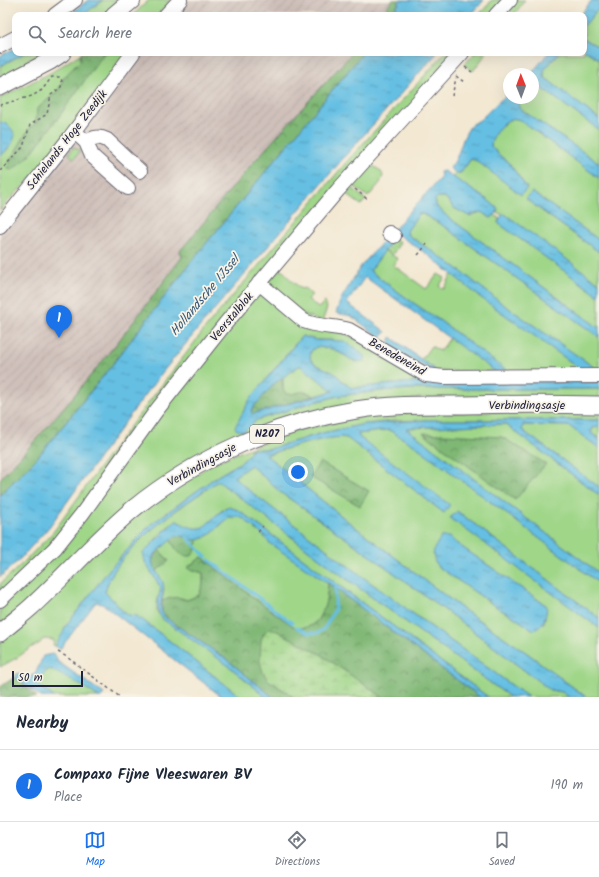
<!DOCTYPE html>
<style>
body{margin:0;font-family:Kalam,sans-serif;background:#f2f2f3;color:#1f2937}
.compass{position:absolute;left:503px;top:68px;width:36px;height:36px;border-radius:50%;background:#fff;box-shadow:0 4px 16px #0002;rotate:359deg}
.scale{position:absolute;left:12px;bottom:10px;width:71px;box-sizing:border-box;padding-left:4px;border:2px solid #22223b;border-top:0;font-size:11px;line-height:14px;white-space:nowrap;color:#22223b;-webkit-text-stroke:3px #f7f3e8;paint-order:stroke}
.you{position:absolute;left:298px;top:472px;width:14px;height:14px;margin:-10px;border:3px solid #fff;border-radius:50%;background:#1a73e8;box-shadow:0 0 0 6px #1a73e833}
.badge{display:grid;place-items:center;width:26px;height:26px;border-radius:50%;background:#1a73e8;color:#fff;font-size:13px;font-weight:700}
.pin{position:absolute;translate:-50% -33px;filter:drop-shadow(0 1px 2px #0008)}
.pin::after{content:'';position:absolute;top:21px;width:14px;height:12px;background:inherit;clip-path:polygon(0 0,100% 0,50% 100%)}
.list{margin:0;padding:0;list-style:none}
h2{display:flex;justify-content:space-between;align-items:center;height:52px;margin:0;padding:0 16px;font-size:17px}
h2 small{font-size:13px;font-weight:400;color:#747a83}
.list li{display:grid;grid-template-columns:26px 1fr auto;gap:12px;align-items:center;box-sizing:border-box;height:72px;padding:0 16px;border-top:1px solid #e0e1e3}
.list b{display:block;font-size:15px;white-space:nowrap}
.list p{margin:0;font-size:13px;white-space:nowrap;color:#747a83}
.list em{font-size:13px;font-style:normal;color:#747a83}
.icon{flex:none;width:22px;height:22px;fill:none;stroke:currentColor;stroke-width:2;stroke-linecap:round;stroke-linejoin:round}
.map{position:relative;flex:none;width:599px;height:697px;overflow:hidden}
.search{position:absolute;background:#fff;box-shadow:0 4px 16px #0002;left:12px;right:12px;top:12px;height:44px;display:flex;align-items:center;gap:10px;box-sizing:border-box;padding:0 14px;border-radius:8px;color:#747a83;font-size:15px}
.sheet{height:124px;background:#fff}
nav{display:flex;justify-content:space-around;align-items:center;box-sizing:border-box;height:56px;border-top:1px solid #e0e1e3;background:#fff;font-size:11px;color:#747a83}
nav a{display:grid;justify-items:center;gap:2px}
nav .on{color:#1a73e8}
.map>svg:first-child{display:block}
.industrial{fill:url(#industrial-furrows)}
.grass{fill:#9fd688;stroke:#607c62;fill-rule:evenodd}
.forest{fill:url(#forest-crowns);stroke:#506c58}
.wetland{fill:url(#wetland-marsh);stroke:#607c62}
.garden{fill:url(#garden-furrows);stroke:#607c62}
.water{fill:url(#water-ripples);stroke:#44708f;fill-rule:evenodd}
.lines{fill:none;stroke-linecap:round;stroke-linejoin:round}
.stream{stroke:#65bfe3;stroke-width:3}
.minor-casing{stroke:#6b6770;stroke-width:16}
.major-casing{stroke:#6b6770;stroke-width:19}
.path{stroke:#6b6770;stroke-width:1.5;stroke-dasharray:3 3;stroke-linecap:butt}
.minor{stroke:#fff;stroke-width:14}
.major{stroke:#fff;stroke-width:17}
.labels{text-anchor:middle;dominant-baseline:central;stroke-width:3.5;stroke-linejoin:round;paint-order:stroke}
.shield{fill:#f7f3e8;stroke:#62616f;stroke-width:1}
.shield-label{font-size:11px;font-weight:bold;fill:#22223b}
.street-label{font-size:12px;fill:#22223b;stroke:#f7f3e8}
.water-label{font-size:13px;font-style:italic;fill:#395976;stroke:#f7f3e8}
</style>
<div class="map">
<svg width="599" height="697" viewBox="0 0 599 697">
<defs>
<pattern id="industrial-furrows" width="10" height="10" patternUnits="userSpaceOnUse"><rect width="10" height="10" fill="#cfc0ba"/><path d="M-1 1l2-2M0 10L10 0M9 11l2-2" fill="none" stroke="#b1a5a1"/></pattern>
<pattern id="forest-crowns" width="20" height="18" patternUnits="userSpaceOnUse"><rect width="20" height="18" fill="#7fb774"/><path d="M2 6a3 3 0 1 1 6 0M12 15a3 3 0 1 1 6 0" fill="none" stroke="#689460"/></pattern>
<pattern id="wetland-marsh" width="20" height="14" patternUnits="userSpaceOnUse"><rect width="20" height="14" fill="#9fd688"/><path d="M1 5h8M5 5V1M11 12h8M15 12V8" fill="none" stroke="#89b776"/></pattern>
<pattern id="garden-furrows" width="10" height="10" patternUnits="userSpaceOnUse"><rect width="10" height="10" fill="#9fd688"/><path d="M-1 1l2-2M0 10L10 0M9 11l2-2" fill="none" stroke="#89b776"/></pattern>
<pattern id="water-ripples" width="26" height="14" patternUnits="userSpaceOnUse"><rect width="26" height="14" fill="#65bfe3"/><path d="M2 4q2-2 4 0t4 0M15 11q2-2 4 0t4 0" fill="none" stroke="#539bb9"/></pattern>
</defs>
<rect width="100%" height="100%" fill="#f7f3e8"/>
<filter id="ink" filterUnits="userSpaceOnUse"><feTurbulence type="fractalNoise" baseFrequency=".025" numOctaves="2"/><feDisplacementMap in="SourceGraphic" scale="8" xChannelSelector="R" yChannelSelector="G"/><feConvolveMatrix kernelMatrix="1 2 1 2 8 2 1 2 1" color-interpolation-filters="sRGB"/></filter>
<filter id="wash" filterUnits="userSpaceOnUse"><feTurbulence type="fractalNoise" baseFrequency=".012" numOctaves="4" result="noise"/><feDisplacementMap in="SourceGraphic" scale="16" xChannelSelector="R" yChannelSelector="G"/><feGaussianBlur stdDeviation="0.9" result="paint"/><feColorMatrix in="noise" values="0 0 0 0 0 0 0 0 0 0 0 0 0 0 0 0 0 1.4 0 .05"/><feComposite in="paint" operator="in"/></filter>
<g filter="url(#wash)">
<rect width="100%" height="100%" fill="#f3e8d2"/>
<path class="industrial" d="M187 0H405L393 15H175Z
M142 53H362L0 487V221Z"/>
<path class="grass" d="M103 0H123L104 15H83Z
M149 0H171L159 15H133Z
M492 0H504L490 15H479Z
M516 0H525L514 15H507L504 13Z
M599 8V47L584 39V26Z
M584 50 599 59V119L544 77V70L559 53H584Z
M25 53H47L0 80V66Z
M104 53H127L45 165 9 200 0 211V157L12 144 4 123 0 122V98L52 72 80 54V61L64 77 58 91 37 109 36 123 29 129 17 149 12 170 28 157 58 118Z
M445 53H456L60 535 0 595V584L24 562 54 531 116 445 207 326 350 158Z
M473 53H485L486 54 473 71 464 65 474 54Z
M536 84 599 130V163L519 108V101L522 98H533V87Z
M513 118 520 120 599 178V240L532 192 535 206 599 252V283L505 215 497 213 498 209 489 201 453 178 455 173H461L471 159 477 161 521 194 527 188 509 163 498 154 491 146C491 134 503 123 513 118Z
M73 147 80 151 74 159 69 154Z
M370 165C375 167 382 170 383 176L380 183 368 197 350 183Z
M349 185 366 200 361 205 343 192Z
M438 197H445L454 208 469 216 481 212 491 218 495 215 499 218 498 223 599 296V328L448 217 437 207 435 200Z
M419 214H422L442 225 599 337V369L595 368 500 302 454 266 408 235 407 231Z
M384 250 398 259 393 265 426 289 438 274 445 278 439 286 444 289 452 274 480 297 582 370 554 373 550 368 544 372 507 371 439 320 412 302 370 271Z
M279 270C283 270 287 274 288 277L301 289 304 288 312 295 308 299 318 308 325 302 327 308 322 322 311 321 269 284V281Z
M261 294 340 331 440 382 424 381 351 388 334 373 315 364 310 358 311 351 316 347 333 349 356 362 332 340H316L302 336 266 379 246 430 250 425 257 420 310 403 338 396 380 391 411 389H599V399L418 398 216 449 0 625V606L198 362 255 297Z
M450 338 496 372 432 371 434 368 421 360 431 346 440 351Z
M299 366H301L334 391 314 396C302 388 298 395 286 395L283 389V377Z
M599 410V420H425L395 421 365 424 322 433 270 449H255L254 448 250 449 251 452 243 461 216 477 150 525 108 571 65 627 64 633 55 646 53 645 54 640 43 639 41 642 39 644 32 647 18 657 0 667V639L134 516 215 462 293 431 373 414Z
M505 424 599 495V573L406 428Z
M523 425 569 426 599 448V487L522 430Z
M593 427H599V439L591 433Z
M389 430 417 447 599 583V618L457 511 451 518 599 628V697H586L527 653 464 610 350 523 266 455C284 450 331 433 347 438L444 513 359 437 358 434ZM450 537 456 543 547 606 544 623 534 630C523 624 513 615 501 610L437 566Z
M251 465 280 492 361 549 457 619 550 690 562 692 569 697H528L360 575 250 491 234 477Z
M218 481 348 580 510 697H488L245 515C241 512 236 508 230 508 216 507 209 533 192 528 187 527 182 524 177 521 166 526 144 548 146 561 146 564 158 583 161 588L157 603V612L230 667 266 697H241L148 624 137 616 128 615 123 611 105 592C115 548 182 507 218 481Z
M230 517H240L244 519 266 538 270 543 328 583 326 604 317 621 310 627 302 629 296 628 290 624 251 596 202 557 187 568 203 573V584L199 595 187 600 181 598 162 601 164 589 156 571 169 561 159 550 170 539 176 548 198 544V540L205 538Z
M50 669 82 686 99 697H54L38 685C38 677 44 673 50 669Z"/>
<path class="forest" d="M392 0H400L393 15H382Z
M81 53H104L58 118 28 157 12 170 8 169V166L10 160 29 129 36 123 37 109 58 91 64 77 80 61Z
M352 53H363L191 262 109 369 37 458 0 495V479C31 445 62 411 91 375 123 337 152 297 182 257L180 251 251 165Z
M282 377 283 389 286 394C299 395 301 387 314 396L252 414 251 412C257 400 272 385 282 377Z
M423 433 502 437 546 464 515 500Z
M320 462 369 491 360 506 310 477Z
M178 535C185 536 191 539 198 540L195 551 191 556C180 558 175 548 170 539Z
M159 550 169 561 156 571C150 562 152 557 159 550Z
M202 557 251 596 296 628C322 630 327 604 328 583L480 697H382L320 654 275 630 261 640C259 677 264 678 294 697H273L226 659 170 621 162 614V601C172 597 176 596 187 600L199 595 203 584V573L187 568Z
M15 677 37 697H0V687Z"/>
<path class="wetland" d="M269 628 275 630 320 654 382 697H294L267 679 263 672 260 662 261 640 265 632Z"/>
<path class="garden" d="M392 237 400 243 392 255 384 250Z"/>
<path class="water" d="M88 0H103L83 15H69Z
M400 0H484L471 15H393Z
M592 0H599V8L584 26V15H580Z
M584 39 599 47V59L584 50Z
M15 48V53H25L0 66V56Z
M363 53H437L346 155 202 324 161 374 111 441 49 527 20 559 0 577V495L37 458 109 369 191 262Z
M548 53H559L544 70V77L599 119V130L536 84 533 87V74H531Z
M509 93V98H522L519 101V108L599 163V178L520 120C517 119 514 118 511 119 502 122 491 136 491 146L498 154 509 163 527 188 521 195 477 161 471 159 460 173H455L450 168C460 157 460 141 469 128 471 124 477 122 481 119 490 110 499 101 509 93Z
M0 122C8 123 11 127 15 135L12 144 0 157Z
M444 171 489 201 498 209 497 213 491 218 481 212 469 216 454 208 445 197H438L435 200 437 207 448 217 599 328V337L442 225 423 214H419L407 231 408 235 454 266 500 302 595 368 582 370 480 297 427 254 397 234 370 271 412 302 439 320 507 371 496 372 365 277 347 303 386 332 381 338 351 316 336 313 341 299 361 266 441 177 440 172Z
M532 192 599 240V252L526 199Z
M505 214 599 283V296L498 223 502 215Z
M302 336 316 340 344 341 357 349 364 356 365 361 356 362 333 349 316 347 311 351 310 358 315 364 334 373 351 388 424 381 599 382V389H411L380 391 338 396 310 403 257 420C252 423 247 430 243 432L242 431 237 430 235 427 250 399ZM299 366H301L333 391 252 414 251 410 275 383Z
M391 337 434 369 432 371 393 348C389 345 389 342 391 337Z
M425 420H599V427L593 428 591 433 599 439V448L569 426 523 425 522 430 599 487V495L505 424 406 428 599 573V583L417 447 389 430 358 434 359 437 450 505 444 513 347 438C333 434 281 450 266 455L350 523 464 610 527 653 586 697H569L562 692 550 690 457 619 361 549 280 492 251 465 234 477 250 491 360 575 528 697H510L348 580 218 481C183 505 115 549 105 592L123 611 128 615 137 616 148 624 241 697H222L104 605 96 602 60 649 55 646 63 633 65 627 108 571 150 525 216 477 243 461 251 452 250 450 254 449H270L322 433 365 424Z
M229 507 238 510 245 515 488 697H480L328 583 269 543 266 538 244 519 240 517H230C221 523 207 540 196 540 188 540 183 534 175 536L155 554C147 566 159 572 163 583 166 592 157 605 163 614 164 617 168 619 170 621L226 659 273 697H266L230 667 161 618C155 607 158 599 161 588L145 562 143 553 173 523 177 521C209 539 204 519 229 507Z
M457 511 599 618V628L450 518Z
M441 537H450L456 543 547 606C546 615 544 627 534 630 523 624 513 615 501 610L437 566C430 552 434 549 441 537Z
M52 654 56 656 57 661 104 694 101 697H99L82 686 50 669C44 673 38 677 38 685L54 697H41L15 677 17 673C20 674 23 676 26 677 36 678 40 663 43 656Z"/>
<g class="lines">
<path class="stream" d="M187 537 206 557
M209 560 292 623
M296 627 308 633H318L324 629 335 609V589"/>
</g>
</g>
<g filter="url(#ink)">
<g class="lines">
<g class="minor-casing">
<path id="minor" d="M55 15 75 0
M166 15 180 0
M496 15 510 0
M0 46 15 38
M75 132 86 142 92 156 128 188
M86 142C94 137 99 136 107 140L140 171
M0 226 68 140 133 53
M389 233 394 236
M259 283 304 321C318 327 334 326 349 330L426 375 444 377 599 376
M0 600 55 548 82 514 156 411 225 324 338 190 462 53"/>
</g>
<g class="major-casing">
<path id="major" d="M114 15 132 0
M0 87 50 61 62 53
M0 633C10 624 21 616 31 607 66 575 97 539 133 509 197 457 276 423 356 410 392 404 428 405 464 405 509 404 554 404 599 405"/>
</g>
<path class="path" d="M465 67 472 72
M456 76 464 82
M452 96 456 78
M0 105 32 96 42 90 52 77H60L62 81 61 87 51 95 47 114 30 125 23 147 0 171
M355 189 367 199
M418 255 427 244
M258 532 263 526
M58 652 67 657 120 697"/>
<use href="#minor" class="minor"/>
<use href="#major" class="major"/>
</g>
</g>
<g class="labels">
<rect class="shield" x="250" y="425" width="34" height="18" rx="3"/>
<g class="shield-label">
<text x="267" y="434">N207</text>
</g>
<g class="street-label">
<text transform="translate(67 140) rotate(-52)">Schielands Hoge Zeedijk</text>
<text transform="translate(232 317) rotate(-50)">Veerstalblok</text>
<text transform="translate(397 357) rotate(30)">Benedeneind</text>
<text x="527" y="405">Verbindingsasje</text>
<text transform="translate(202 465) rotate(-29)">Verbindingsasje</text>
</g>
<g class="water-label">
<text transform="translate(205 296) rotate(-50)">Hollandsche IJssel</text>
</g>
</g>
</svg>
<svg class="compass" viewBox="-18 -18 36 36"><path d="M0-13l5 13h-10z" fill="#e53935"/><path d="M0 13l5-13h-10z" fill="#747a83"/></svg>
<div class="scale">50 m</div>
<div class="you"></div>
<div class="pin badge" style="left:59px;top:338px">1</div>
<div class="search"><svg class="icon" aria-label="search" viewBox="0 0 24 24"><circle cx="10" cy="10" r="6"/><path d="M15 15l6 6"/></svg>Search here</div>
</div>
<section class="sheet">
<h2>Nearby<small></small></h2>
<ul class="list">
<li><span class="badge">1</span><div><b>Compaxo Fijne Vleeswaren BV</b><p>Place</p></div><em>190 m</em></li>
</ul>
</section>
<nav>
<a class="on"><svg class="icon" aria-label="map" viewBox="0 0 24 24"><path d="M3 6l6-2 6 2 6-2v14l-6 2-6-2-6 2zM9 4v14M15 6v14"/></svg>Map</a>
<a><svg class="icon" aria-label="directions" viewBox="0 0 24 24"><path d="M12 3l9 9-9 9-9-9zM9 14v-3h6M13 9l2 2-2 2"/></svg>Directions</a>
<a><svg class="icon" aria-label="saved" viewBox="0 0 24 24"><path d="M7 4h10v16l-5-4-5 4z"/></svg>Saved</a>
</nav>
